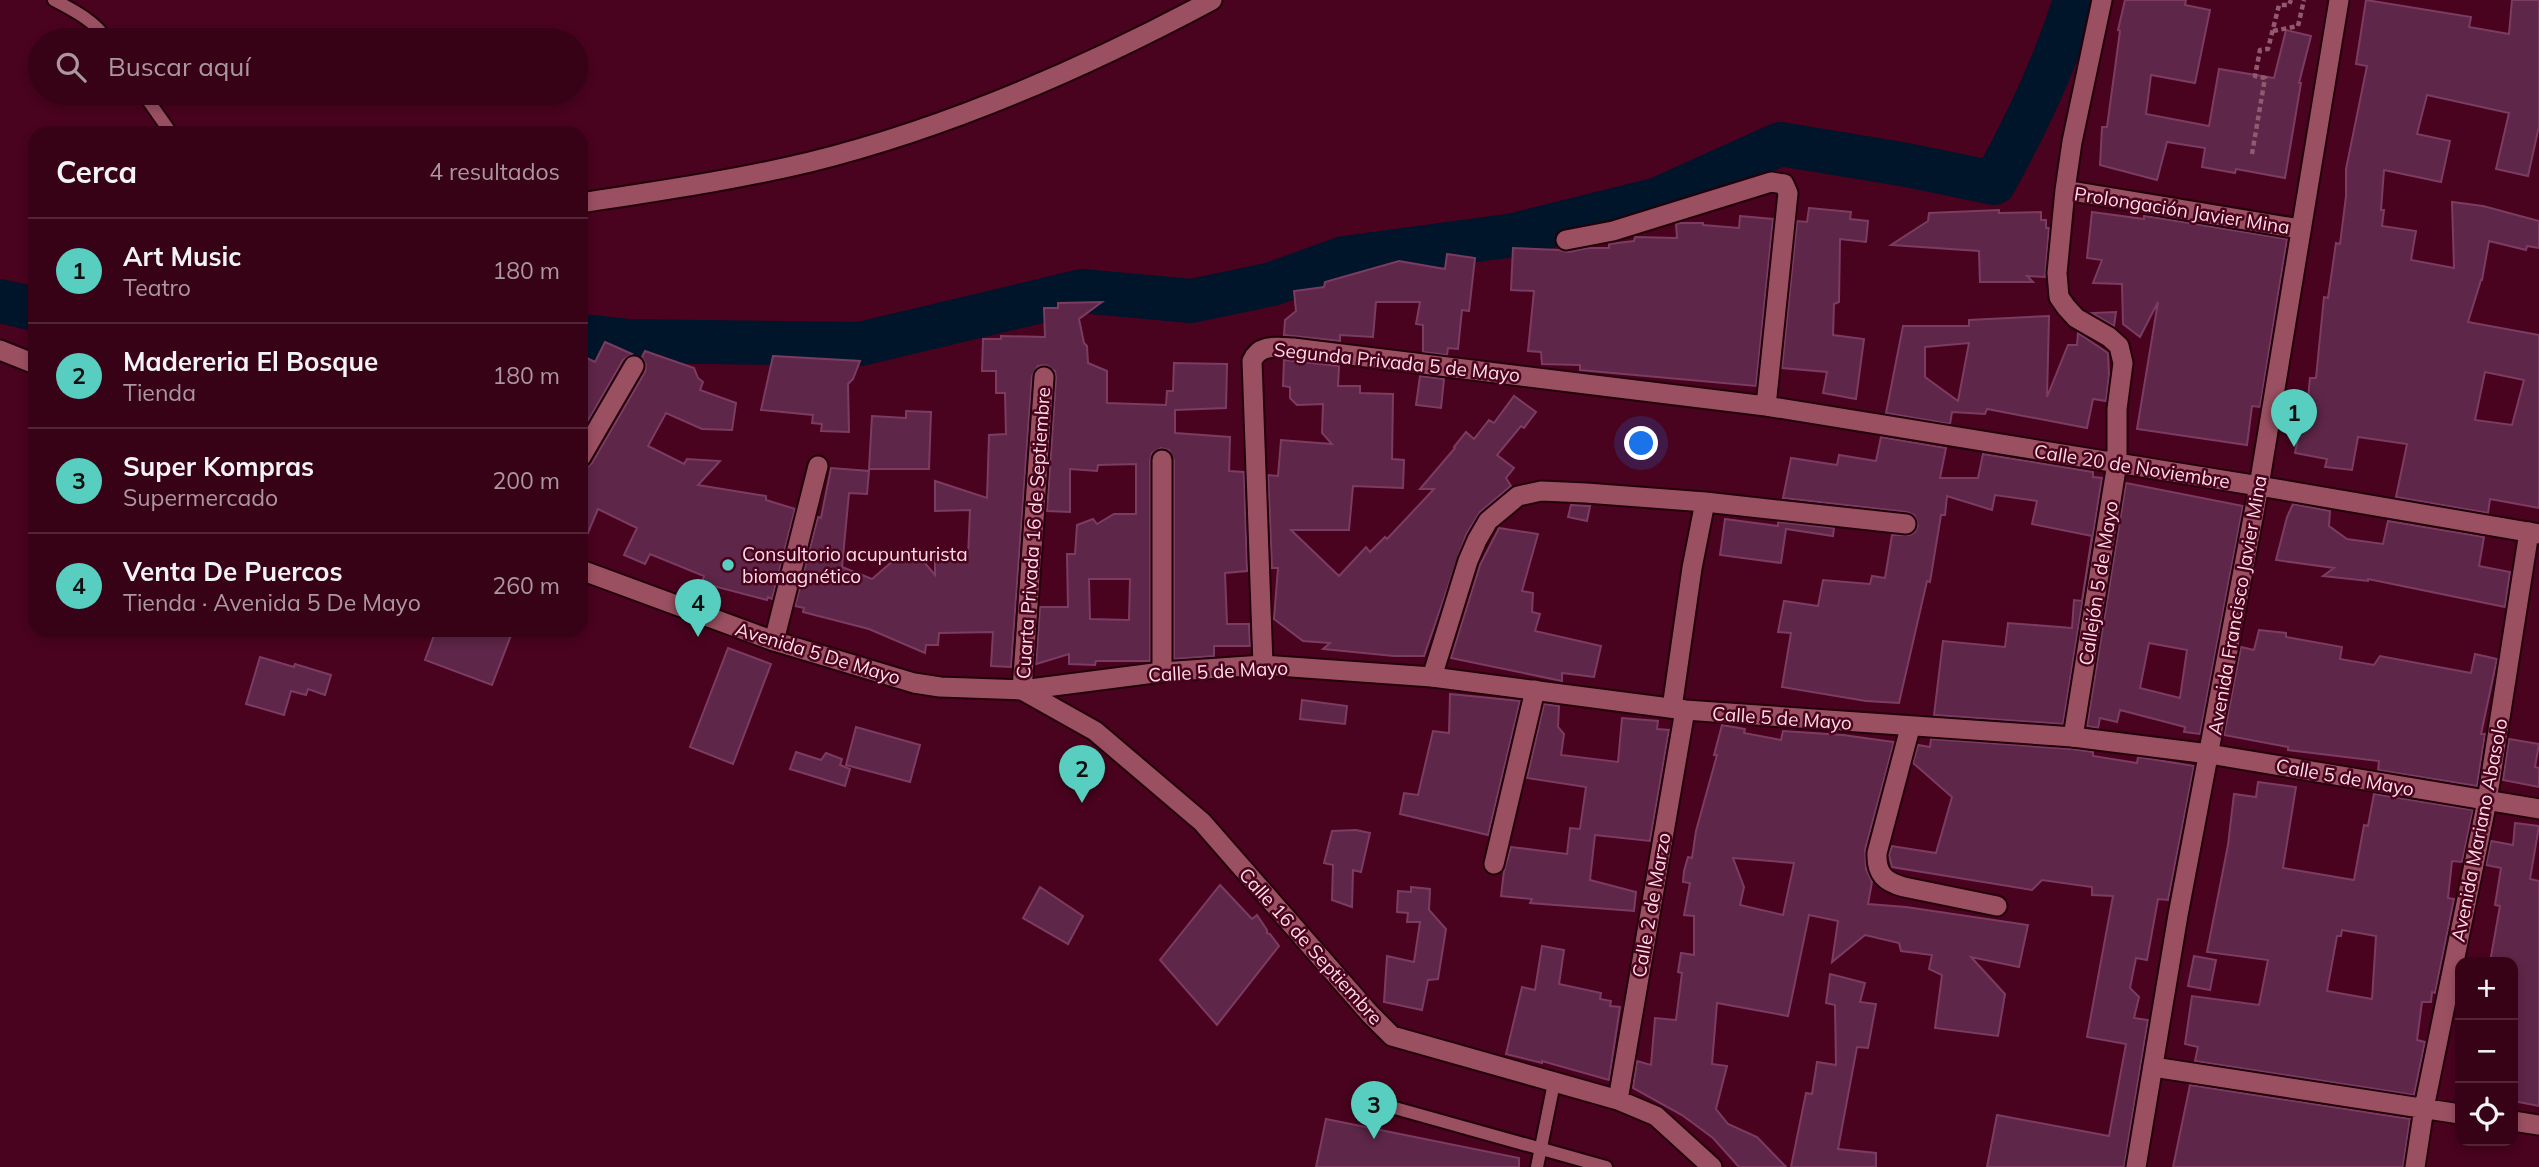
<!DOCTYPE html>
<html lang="es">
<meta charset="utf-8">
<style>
body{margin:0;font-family:Mulish,sans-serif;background:#3f0c1f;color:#f1f3f6}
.controls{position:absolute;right:21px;bottom:21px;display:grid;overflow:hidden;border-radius:14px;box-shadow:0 4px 10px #0003}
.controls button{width:63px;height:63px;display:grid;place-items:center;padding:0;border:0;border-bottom:2px solid #522435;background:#380216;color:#f1f3f6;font:35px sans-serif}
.you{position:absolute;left:1642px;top:444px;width:24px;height:24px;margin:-18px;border:5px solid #fff;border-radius:50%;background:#1a73e8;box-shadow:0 0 0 10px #1a73e833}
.badge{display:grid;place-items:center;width:46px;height:46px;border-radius:50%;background:#58cec1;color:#111;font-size:23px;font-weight:700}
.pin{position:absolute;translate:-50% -58px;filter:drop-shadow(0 2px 4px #0008)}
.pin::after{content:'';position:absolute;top:37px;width:24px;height:21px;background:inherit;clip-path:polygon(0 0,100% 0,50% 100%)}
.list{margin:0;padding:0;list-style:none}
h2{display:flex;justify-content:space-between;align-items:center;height:91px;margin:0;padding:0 28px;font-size:30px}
h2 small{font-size:23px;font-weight:400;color:#ab97a1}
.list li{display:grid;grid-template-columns:46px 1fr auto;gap:21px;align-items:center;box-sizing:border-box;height:105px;padding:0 28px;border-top:2px solid #522435}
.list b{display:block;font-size:26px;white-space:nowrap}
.list p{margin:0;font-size:23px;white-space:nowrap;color:#ab97a1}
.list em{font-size:23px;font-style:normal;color:#ab97a1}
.icon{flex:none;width:38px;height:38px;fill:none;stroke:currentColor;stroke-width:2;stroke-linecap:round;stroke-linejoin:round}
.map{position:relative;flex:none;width:2539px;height:1167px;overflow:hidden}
.search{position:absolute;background:#380216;box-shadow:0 4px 10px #0003;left:28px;top:28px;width:560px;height:77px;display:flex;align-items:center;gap:18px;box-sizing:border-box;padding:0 24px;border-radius:38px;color:#ab97a1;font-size:26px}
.panel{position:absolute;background:#380216;box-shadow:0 4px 10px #0003;left:28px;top:126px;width:560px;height:511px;border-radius:21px}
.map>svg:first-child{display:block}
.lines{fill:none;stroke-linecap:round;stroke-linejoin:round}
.river{stroke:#00142a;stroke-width:44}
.building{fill:#5e2648;stroke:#7c3c62;stroke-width:2;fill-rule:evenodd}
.service-casing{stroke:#22010b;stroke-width:16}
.minor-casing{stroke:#22010b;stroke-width:23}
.tertiary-casing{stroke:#22010b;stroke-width:23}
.path{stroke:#935a6d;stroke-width:4.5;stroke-dasharray:5 3.5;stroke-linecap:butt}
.service{stroke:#9b5062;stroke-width:12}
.minor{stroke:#9b5062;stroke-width:19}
.tertiary{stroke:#9b5062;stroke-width:19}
.poi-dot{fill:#58cec1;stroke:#4a031e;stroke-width:2.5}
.labels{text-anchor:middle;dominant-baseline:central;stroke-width:5;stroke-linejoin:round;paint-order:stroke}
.street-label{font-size:19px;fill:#ffdbe2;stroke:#4a031e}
.poi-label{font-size:19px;fill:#ffdbe2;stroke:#4a031e;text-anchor:start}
</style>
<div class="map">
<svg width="2539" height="1167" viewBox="0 0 2539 1167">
<rect width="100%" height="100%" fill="#4a031e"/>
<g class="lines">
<path class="river" d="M0 301 35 309
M581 336 628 341 860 344 1082 291 1191 301 1272 284 1344 258 1514 235 1658 199 1780 144 1907 165 1994 183C2027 124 2055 65 2075 0"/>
</g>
<path class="building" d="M2125 0H2186L2185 5 2210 10 2195 83 2151 75 2146 114 2209 126 2219 69 2274 78 2286 30 2311 36 2299 83H2301L2285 178 2236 169 2235 173 2202 167 2205 148 2167 142 2157 180 2100 165 2102 127H2107L2120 31 2118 30Z
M2366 0 2471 17 2469 27 2509 34 2512 0H2539V126L2528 176 2496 169 2509 113 2427 95 2417 134 2450 141 2441 182 2384 170 2381 210H2384L2382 226 2416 231 2411 260 2454 268 2452 202 2483 206 2539 221V248L2527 246 2526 250 2489 241 2482 280H2481L2468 322 2539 335V508L2490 499 2488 513 2396 497 2407 444 2358 437 2352 470 2325 467 2327 459 2295 453 2302 418 2306 419 2310 378H2316L2324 297 2328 298 2336 243 2340 244 2346 196V169L2367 66 2356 64ZM2485 372 2524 380 2512 425 2475 420Z
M1809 208 1851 212 1850 219 1868 221 1866 242 1840 239 1839 302 1834 304 1833 335 1864 339 1856 399 1823 393 1827 372 1782 368 1797 221 1807 222Z
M1999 210V213L2041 212V220H2046V228H2049L2045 277 2027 276 2033 282H1980L1979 251 1891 245 1928 221 1929 213Z
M2092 212 2144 219V216L2158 218 2287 239 2260 407 2252 406 2247 445 2137 429 2158 302 2140 337 2123 324 2122 284 2093 283 2102 260 2087 258Z
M1740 216 1773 219 1756 386 1580 370V365L1542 364 1541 352 1528 351 1534 291 1511 290 1513 248 1559 250 1568 252 1588 248H1609V244L1634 241 1635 237 1677 238 1676 224 1680 223H1703V225L1739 228Z
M1447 254 1475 258 1469 311 1462 310 1458 349 1448 348 1447 355 1423 352V325L1416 324 1420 302H1376L1373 337 1340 335V341L1284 335 1285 320 1296 311 1294 291 1324 287 1325 282 1399 261 1445 269Z
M1102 302 1079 319 1084 343 1087 346 1088 363 1107 371V403L1166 405 1167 391H1173L1174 363 1227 364 1226 408 1175 410V433L1230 437 1229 471 1244 472 1247 571 1225 573 1227 624H1249L1250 646H1214V656L1174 659V460L1169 450 1161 448 1152 453 1150 460V661H1096L1095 665 1069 664V654L1036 664 1040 607H1068L1067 554H1075L1077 525 1093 519 1097 524 1114 514H1136V464L1098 465 1097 471 1070 469V512L1047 511 1056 378 1055 371 1046 365 1038 366 1032 376 1011 667 991 666 993 632 939 633 938 645H926L925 653 869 629 803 612 804 608 795 606 818 517 821 518 831 468 869 471 867 494 849 493 842 567 872 579 895 559 898 562 913 549 935 575V555L956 557 955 552 968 557 970 510 935 511V481L987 498 989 435 1006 434 1005 393H996V371H982L983 339H1001V336L1045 337 1044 308H1058V303ZM1089 579H1130L1129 620 1090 619Z
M2116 312 2114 326 2092 313Z
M2049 316 2047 397 2068 345H2077L2078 333 2108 353 2109 375 2106 401 2093 399 2087 428 1987 409 1985 414 1952 412 1950 424 1886 413 1903 326H1969V320ZM1969 343 1958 401 1925 377V347Z
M605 342 632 354 623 360 581 433V355L595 362Z
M645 351 694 368 698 378 703 382 700 390 736 403 732 430 702 429 666 413 648 446 684 464 687 459 720 461 698 485 766 496V500L795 509 772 599 768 597 767 600 702 583 704 576 650 554 645 564 624 555 637 528 598 509 581 549V472L592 463 645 372 646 365 642 357Z
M773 356 860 361 853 379 848 384 849 432 821 431 822 424 812 423 813 415 761 410Z
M1284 360 1339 366 1338 386H1360V393L1393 394 1392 459 1404 460 1403 488 1353 486 1349 530H1291L1339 576 1366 547 1370 552 1385 537 1387 539 1434 489H1420L1455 448 1454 447 1466 432 1474 439 1489 420 1494 423 1514 396 1536 412 1524 428 1521 426 1497 455 1514 468 1506 478 1511 486 1480 512 1466 535 1424 656H1394L1323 649 1330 643 1303 641 1274 619 1278 568H1272L1268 475 1278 476 1281 440 1332 444 1322 433 1323 404 1297 405 1290 398V387L1283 386Z
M1420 376 1444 379 1441 408 1416 405Z
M906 411 931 412 929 469H869L872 416 906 418Z
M1881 437 1946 448 1940 478H1978L1983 454 2093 472V477L2102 478 2063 724 1934 715 1943 641 2005 647 2008 623 2072 628 2074 600 2082 601 2092 536 2032 524 2037 501 1995 495 1992 510 1947 496 1945 515H1941L1930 582 1927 581 1899 703 1866 701 1782 687 1791 633 1778 632 1784 601 1818 606 1823 580 1870 584 1872 576 1885 578 1892 535H1910L1915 532 1918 525 1914 515 1907 512 1783 498 1791 458 1837 465 1839 455 1876 461Z
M2126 483 2243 506 2200 734 2184 732 2185 727 2120 710 2117 722 2100 718 2098 728 2087 726ZM2149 643 2187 650 2180 698 2140 688Z
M2293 504 2330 511 2329 526 2347 539 2383 544 2388 521 2484 537 2479 566 2510 572 2505 607 2368 579V581L2323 576 2334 568 2276 560 2287 517Z
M1571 505 1590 506 1587 521 1568 517Z
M1725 519 1778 526V522L1834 528 1833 536 1786 529 1781 563 1720 555Z
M1499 528 1538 534 1522 591 1533 593 1532 612 1540 614 1535 631 1601 646 1594 677 1562 673V681L1451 658 1480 565Z
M436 630H513L492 685 425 660Z
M2259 630 2286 633V637L2342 647 2340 659 2374 665 2380 656 2471 673 2475 654 2497 659 2481 734H2485L2477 786 2378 770 2379 761 2288 750V747L2224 735 2241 647 2254 650Z
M728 648 771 664 733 764 690 747Z
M260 657 294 667 295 664 331 675 325 695 308 689 306 695 291 691 284 715 246 704Z
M1450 694 1520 701 1488 835 1400 814 1404 793 1418 795 1433 731 1449 733Z
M1302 700 1347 706 1345 724 1300 719Z
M1544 704 1559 706 1558 727 1564 734 1561 755 1618 762 1622 718 1658 721 1657 729 1669 730 1650 841 1595 835 1590 880 1636 892 1634 911 1530 903 1532 899 1501 896 1504 871 1511 847 1567 854 1570 828 1580 829 1586 787 1527 778Z
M1722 725 1745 729 1744 733 1781 740 1783 731 1843 735 1894 742 1865 850 1866 869 1872 882 1868 904 1906 907 2028 925 2019 967 1971 957 2005 994 1998 1036 1935 1028 1942 975 1929 969 1932 955 1901 951 1899 943 1865 935 1832 962 1838 921 1809 915 1788 1016 1717 1003 1712 1064 1727 1066 1716 1109 1728 1124 1757 1137 1786 1167H1739L1713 1138 1682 1115 1633 1088 1637 1061 1651 1065 1655 1018 1676 1020 1682 973 1678 972 1681 953 1694 955V916L1684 915 1690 883 1683 882 1684 871 1688 857 1692 858 1696 831 1717 755H1714ZM1733 858 1794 863 1783 915 1740 905 1744 887Z
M856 727 920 745 910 782 846 765Z
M1931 739 2072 749 2093 752V756L2137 763 2138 757 2194 766 2168 900 2158 899 2147 960 2136 958 2130 988 2139 997 2134 1018 2148 1020 2124 1167H1987L1997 1115 2109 1136 2126 1044 2087 1037 2113 896 2092 895V887L2042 880 2032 890 1892 867 1889 855 1892 846 1936 853 1952 797 1913 763 1918 745 1930 747Z
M2509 739 2539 744 2535 767 2539 768V787L2503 780Z
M796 752 821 760 826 753 842 759 840 765 850 769 845 786 790 769Z
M2258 782 2296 787 2283 868 2354 880 2364 825 2368 826 2374 794 2473 810 2462 862 2452 861 2448 898 2454 899 2435 993 2432 992 2431 1002H2422L2417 1040 2425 1042 2414 1095 2195 1061 2198 1047 2185 1044 2192 996 2259 1005 2268 960 2207 952 2228 845 2234 794 2256 797ZM2342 930 2376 936 2372 999 2327 991 2337 936H2341Z
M2515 823 2539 826 2530 879 2539 881V1106L2513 1101V962H2490L2500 906 2495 905 2501 868 2486 865 2491 841 2513 845Z
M1356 830 1370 833 1361 872 1353 870 1352 907 1332 900 1333 865 1324 863 1332 831Z
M1220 885 1252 919 1257 915 1267 930V933L1270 934 1279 946 1217 1025 1160 960Z
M1040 887 1083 916 1068 944 1023 918Z
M1411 887 1430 889 1429 910 1446 929 1438 979 1428 980 1422 1010 1384 1002 1387 956 1414 962 1420 922H1407L1408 913 1397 912 1398 891 1411 892Z
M1542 946 1564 950 1559 984 1601 993 1600 999 1611 1001 1610 1006 1620 1007 1609 1080 1542 1061V1063L1506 1054 1522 987 1535 990Z
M2194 956 2216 960 2210 990 2188 986Z
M1830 974 1865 983 1860 1002 1876 1004 1868 1048 1857 1047 1838 1149 1876 1153V1167H1791L1806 1093 1812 1094 1817 1062 1836 1065 1835 1005 1826 1003Z
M2190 1085 2410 1119 2403 1167H2173Z
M1326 1119 1519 1158V1167H1316Z"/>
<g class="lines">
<g class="service-casing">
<path id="service" d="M54 0C73 10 95 21 107 40
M143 93 171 133
M1384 1105 1606 1167
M1537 1167 1554 1083"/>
</g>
<g class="minor-casing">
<path id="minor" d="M2065 190 2300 229
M581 203C658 191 735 180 810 162 951 127 1085 68 1212 0
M1566 240 1613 231 1771 182 1784 184 1788 193 1766 406
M1044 377 1022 690 1095 731 1202 822 1370 1014 1392 1036 1618 1100 1656 1116 1712 1167
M581 457 634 366
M774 641 818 466
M1263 665 1252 361C1259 344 1276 347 1293 348L1766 406 2259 486 2339 0
M1162 672V460
M1432 677 1468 561 1477 540 1488 521 1518 496 1541 491 1586 493 1705 502 1906 524
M1672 708 1692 568 1705 502
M1910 728 1877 853C1876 874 1885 882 1904 887L1997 906
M2073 737 2117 463V409L2123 363 2119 346 2109 337 2076 318 2066 307 2059 297 2057 273 2065 190 2072 142 2102 0
M1494 864 1535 690
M2153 1067 2460 1114
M1618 1100 1685 710
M2513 1121 2539 1125
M2415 1167 2424 1108 2487 801 2529 532"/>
</g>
<g class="tertiary-casing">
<path id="tertiary" d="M0 350 35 364
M581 570 774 641 914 683 940 687 1022 690 1162 672 1263 665 1432 677 1685 710 2073 737 2209 754 2539 809
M2136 1167 2178 915 2259 486 2539 534"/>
</g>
<path class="path" d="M2273 31 2298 26 2304 0
M2252 154 2265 78 2255 76 2260 50 2268 49 2279 5H2289L2291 0"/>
<use href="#service" class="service"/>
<use href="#minor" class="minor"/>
<use href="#tertiary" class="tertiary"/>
</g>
<circle class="poi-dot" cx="728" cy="565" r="7"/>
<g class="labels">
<g class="street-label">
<text transform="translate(2182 210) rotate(9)">Prolongación Javier Mina</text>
<text transform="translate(1397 362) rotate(6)">Segunda Privada 5 de Mayo</text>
<text transform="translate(2132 466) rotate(9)">Calle 20 de Noviembre</text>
<text transform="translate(1033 533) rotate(-86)">Cuarta Privada 16 de Septiembre</text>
<text transform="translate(2098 583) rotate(-81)">Callejón 5 de Mayo</text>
<text transform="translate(2237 605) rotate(-80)">Avenida Francisco Javier Mina</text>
<text transform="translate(818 653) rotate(17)">Avenida 5 De Mayo</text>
<text transform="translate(1218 671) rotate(-3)">Calle 5 de Mayo</text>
<text transform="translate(1782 718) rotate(4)">Calle 5 de Mayo</text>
<text transform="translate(2345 777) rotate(10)">Calle 5 de Mayo</text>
<text transform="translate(2479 830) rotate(-79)">Avenida Mariano Abasolo</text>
<text transform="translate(1651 905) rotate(-80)">Calle 2 de Marzo</text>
<text transform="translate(1311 946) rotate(48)">Calle 16 de Septiembre</text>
</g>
<g class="poi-label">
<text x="742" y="554">Consultorio acupunturista<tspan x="742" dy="22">biomagnético</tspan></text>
</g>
</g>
</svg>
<div class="controls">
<button>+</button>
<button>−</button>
<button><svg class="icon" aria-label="locate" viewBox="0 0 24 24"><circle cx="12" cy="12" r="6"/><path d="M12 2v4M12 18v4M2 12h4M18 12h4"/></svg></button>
</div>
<div class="you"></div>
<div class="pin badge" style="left:2294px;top:447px">1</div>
<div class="pin badge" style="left:1082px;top:803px">2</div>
<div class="pin badge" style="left:1374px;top:1139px">3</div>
<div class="pin badge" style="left:698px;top:637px">4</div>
<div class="search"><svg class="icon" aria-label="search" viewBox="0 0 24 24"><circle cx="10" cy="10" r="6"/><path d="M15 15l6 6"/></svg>Buscar aquí</div>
<section class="panel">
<h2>Cerca<small>4 resultados</small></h2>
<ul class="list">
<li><span class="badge">1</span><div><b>Art Music</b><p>Teatro</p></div><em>180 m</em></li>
<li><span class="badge">2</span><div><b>Madereria El Bosque</b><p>Tienda</p></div><em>180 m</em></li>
<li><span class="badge">3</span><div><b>Super Kompras</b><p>Supermercado</p></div><em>200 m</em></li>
<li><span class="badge">4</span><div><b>Venta De Puercos</b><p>Tienda · Avenida 5 De Mayo</p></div><em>260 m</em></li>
</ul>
</section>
</div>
